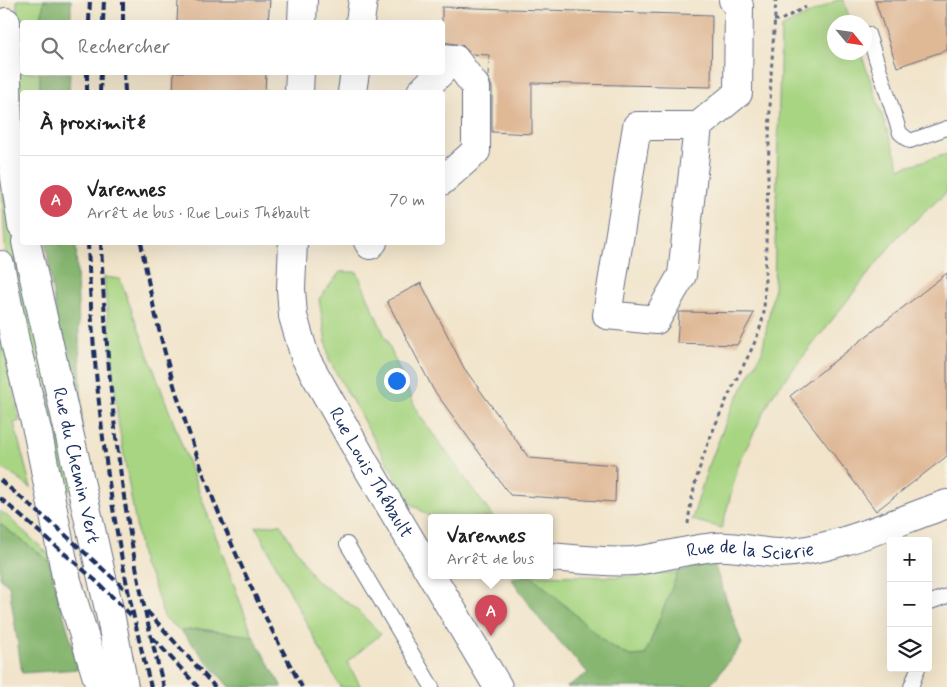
<!DOCTYPE html>
<html lang="fr">
<meta charset="utf-8">
<style>
body{margin:0;font-family:Mynerve,sans-serif;background:#f2f2f2;color:#202124}
.controls{position:absolute;right:15px;bottom:15px;display:grid;overflow:hidden;border-radius:5px;box-shadow:0 5px 20px #0002}
.controls button{width:45px;height:45px;display:grid;place-items:center;padding:0;border:0;border-bottom:1px solid #e0e0e0;background:#fff;color:#202124;font:25px sans-serif}
.compass{position:absolute;left:827px;top:15px;width:45px;height:45px;border-radius:50%;background:#fff;box-shadow:0 5px 20px #0002;rotate:119deg}
.you{position:absolute;left:396px;top:380px;width:18px;height:18px;margin:-12px;border:4px solid #fff;border-radius:50%;background:#1a73e8;box-shadow:0 0 0 8px #1a73e833}
.badge{display:grid;place-items:center;width:32px;height:32px;border-radius:50%;background:#d1495b;color:#fff;font-size:16px;font-weight:700}
.pin{position:absolute;translate:-50% -41px;filter:drop-shadow(0 1px 2px #0008)}
.pin::after{content:'';position:absolute;top:26px;width:18px;height:15px;background:inherit;clip-path:polygon(0 0,100% 0,50% 100%)}
.popup{position:absolute;left:428px;top:514px;width:125px;height:65px;box-sizing:border-box;display:grid;place-content:center;border-radius:5px;background:#fff;filter:drop-shadow(0 1px 4px #0005);font-size:16px;white-space:nowrap;color:#757577}
.popup b{font-size:19px;color:#202124}
.popup::after{content:'';position:absolute;left:50%;top:100%;margin-left:-10px;border:10px solid transparent;border-top-color:#fff}
.list{margin:0;padding:0;list-style:none}
h2{display:flex;justify-content:space-between;align-items:center;height:65px;margin:0;padding:0 20px;font-size:21px}
h2 small{font-size:16px;font-weight:400;color:#757577}
.list li{display:grid;grid-template-columns:32px 1fr auto;gap:15px;align-items:center;box-sizing:border-box;height:90px;padding:0 20px;border-top:1px solid #e0e0e0}
.list b{display:block;font-size:19px;white-space:nowrap}
.list p{margin:0;font-size:16px;white-space:nowrap;color:#757577}
.list em{font-size:16px;font-style:normal;color:#757577}
.icon{flex:none;width:28px;height:28px;fill:none;stroke:currentColor;stroke-width:2;stroke-linecap:round;stroke-linejoin:round}
.map{position:relative;flex:none;width:947px;height:687px;overflow:hidden}
.search{position:absolute;background:#fff;box-shadow:0 5px 20px #0002;left:20px;top:20px;width:425px;height:55px;display:flex;align-items:center;gap:12px;box-sizing:border-box;padding:0 18px;border-radius:5px;color:#757577;font-size:19px}
.panel{position:absolute;background:#fff;box-shadow:0 5px 20px #0002;left:20px;top:90px;width:425px;height:155px;border-radius:5px}
.map>svg:first-child{display:block}
.green{fill:#a8d582;stroke:#628270}
.forest{fill:#86b670;stroke:#507267}
.building{fill:#dfb895}
.lines{fill:none;stroke-linecap:round;stroke-linejoin:round}
.service-casing{stroke:#666e84;stroke-width:16}
.minor-casing{stroke:#666e84;stroke-width:30}
.path{stroke:#666e84;stroke-width:3;stroke-dasharray:4 4;stroke-linecap:butt}
.service{stroke:#fff;stroke-width:14}
.minor{stroke:#fff;stroke-width:28}
.rail{stroke:#1b2f5e;stroke-width:4;stroke-dasharray:8 4;stroke-linecap:butt}
.labels{text-anchor:middle;dominant-baseline:central;stroke-width:4.5;stroke-linejoin:round;paint-order:stroke}
.street-label{font-size:19px;fill:#1b2f5e;stroke:#f7f3e8}
</style>
<div class="map">
<svg width="947" height="687" viewBox="0 0 947 687">
<rect width="100%" height="100%" fill="#f7f3e8"/>
<filter id="ink" filterUnits="userSpaceOnUse"><feTurbulence type="fractalNoise" baseFrequency=".02" numOctaves="2"/><feDisplacementMap in="SourceGraphic" scale="10" xChannelSelector="R" yChannelSelector="G"/><feConvolveMatrix kernelMatrix="1 2 1 2 8 2 1 2 1" color-interpolation-filters="sRGB"/></filter>
<filter id="wash" filterUnits="userSpaceOnUse"><feTurbulence type="fractalNoise" baseFrequency=".0096" numOctaves="4" result="noise"/><feDisplacementMap in="SourceGraphic" scale="20" xChannelSelector="R" yChannelSelector="G"/><feGaussianBlur stdDeviation="1.12" result="paint"/><feColorMatrix in="noise" values="0 0 0 0 0 0 0 0 0 0 0 0 0 0 0 0 0 1.4 0 .05"/><feComposite in="paint" operator="in"/></filter>
<g filter="url(#wash)">
<rect width="100%" height="100%" fill="#f1e4ca"/>
<path class="green" d="M17 0H44L41 22H22V72L40 73V92H22V200L17 164Z
M837 0H843L851 22H834V52L861 53 900 168 947 154V192L899 235 772 396 739 463 722 528 692 520 706 473 731 409 762 352 774 289 781 28Z
M0 155 74 489 60 493 6 261Z
M340 272H357L418 413 493 517 432 518 410 503 329 360 319 299Z
M104 277 120 279 253 636 199 629 181 631 164 617 152 579 143 566 118 421Z
M0 321 20 421 14 423 31 488 0 466Z
M0 511 7 516 83 586 53 577 48 560 0 524Z
M280 524 315 580 354 607 381 634 347 662 361 687H340L256 527Z
M678 572 645 655 630 656 609 645 531 575 629 577Z"/>
<path class="forest" d="M44 0H71V22H41Z
M40 73H70L69 92H40Z
M46 243H76L82 426 58 331Z
M0 524 48 560 79 669 22 673 9 585 0 578Z
M713 561 742 644 709 687H567L588 673 541 621 511 578 531 575 609 645 630 656 645 655 678 572Z
M199 629 253 636 282 687H229L181 631Z"/>
<g id="blocks">
<path class="building" d="M178 0H270L268 22H177Z
M875 0H947V50L897 67Z
M442 7 712 15 711 87 532 83V134L492 132V87L488 77 489 55 471 54 462 45 442 42Z
M174 72H266L265 92H173Z
M947 273V456L876 511 790 396Z
M421 283 464 368 529 458 616 465 615 502 510 495 433 389 387 301Z
M679 312 754 313 737 345 677 343Z"/>
</g>
</g>
<g filter="url(#ink)">
<use href="#blocks" fill-opacity="0" stroke="#666e84" stroke-width="1"/>
<g class="lines">
<g class="service-casing">
<path id="service" d="M868 34 900 133 910 141 947 128
M347 544 432 687
M928 603 947 596
M911 687 918 668"/>
</g>
<g class="minor-casing">
<g id="minor">
<path d="M6 22 8 130 22 226"/>
<path d="M302 22 303 0"/>
<path d="M360 22 363 0"/>
<path d="M442 58 455 59 476 87V151L442 181"/>
<path d="M299 92 300 72"/>
<path d="M352 92 355 72"/>
<path d="M421 92 441 72"/>
<path d="M698 126 682 275 656 320 607 315 637 126H698L738 93 739 6 733 0"/>
<path id="s1" d="M26 242 111 618 124 687"/>
<path id="s2" d="M293 242 291 289 293 316 305 357 367 467 498 687"/>
<path d="M368 242 370 245 373 242"/>
<path d="M0 265 16 346 38 434 67 581 100 687"/>
<path id="s3" d="M550 557C577 559 606 563 633 561 661 558 688 549 716 547 736 545 758 553 780 553 835 551 895 522 947 504"/>
</g>
</g>
<path class="path" d="M774 20H781L806 7
M688 524C693 475 712 430 733 386 745 361 759 340 764 312L771 75 776 0"/>
<use href="#service" class="service"/>
<use href="#minor" class="minor"/>
<path class="rail" d="M89 22 90 0
M103 22 104 0
M123 22V0
M124 72 125 92
M87 92V72
M100 92 101 72
M88 242C93 393 112 541 151 687
M101 242C107 392 124 542 164 687
M141 242C167 399 226 549 302 687
M0 480 61 531 127 591
M0 498 95 580 134 618
M147 611 215 687
M153 638 198 687"/>
</g>
</g>
<g class="labels">
<g class="street-label">
<text stroke="none"><textPath href="#s1" startOffset="229">Rue du Chemin Vert</textPath></text>
<text stroke="none"><textPath href="#s2" startOffset="250">Rue Louis Thébault</textPath></text>
<text stroke="none"><textPath href="#s3" startOffset="202">Rue de la Scierie</textPath></text>
</g>
</g>
</svg>
<div class="controls">
<button>+</button>
<button>−</button>
<button><svg class="icon" aria-label="layers" viewBox="0 0 24 24"><path d="M12 4l9 5-9 5-9-5zM3 14l9 5 9-5"/></svg></button>
</div>
<svg class="compass" viewBox="-18 -18 36 36"><path d="M0-13l5 13h-10z" fill="#e53935"/><path d="M0 13l5-13h-10z" fill="#757577"/></svg>
<div class="you"></div>
<div class="pin badge" style="left:491px;top:636px">A</div>
<div class="popup"><b>Varennes</b>Arrêt de bus</div>
<div class="search"><svg class="icon" aria-label="search" viewBox="0 0 24 24"><circle cx="10" cy="10" r="6"/><path d="M15 15l6 6"/></svg>Rechercher</div>
<section class="panel">
<h2>À proximité<small></small></h2>
<ul class="list">
<li><span class="badge">A</span><div><b>Varennes</b><p>Arrêt de bus · Rue Louis Thébault</p></div><em>70 m</em></li>
</ul>
</section>
</div>
